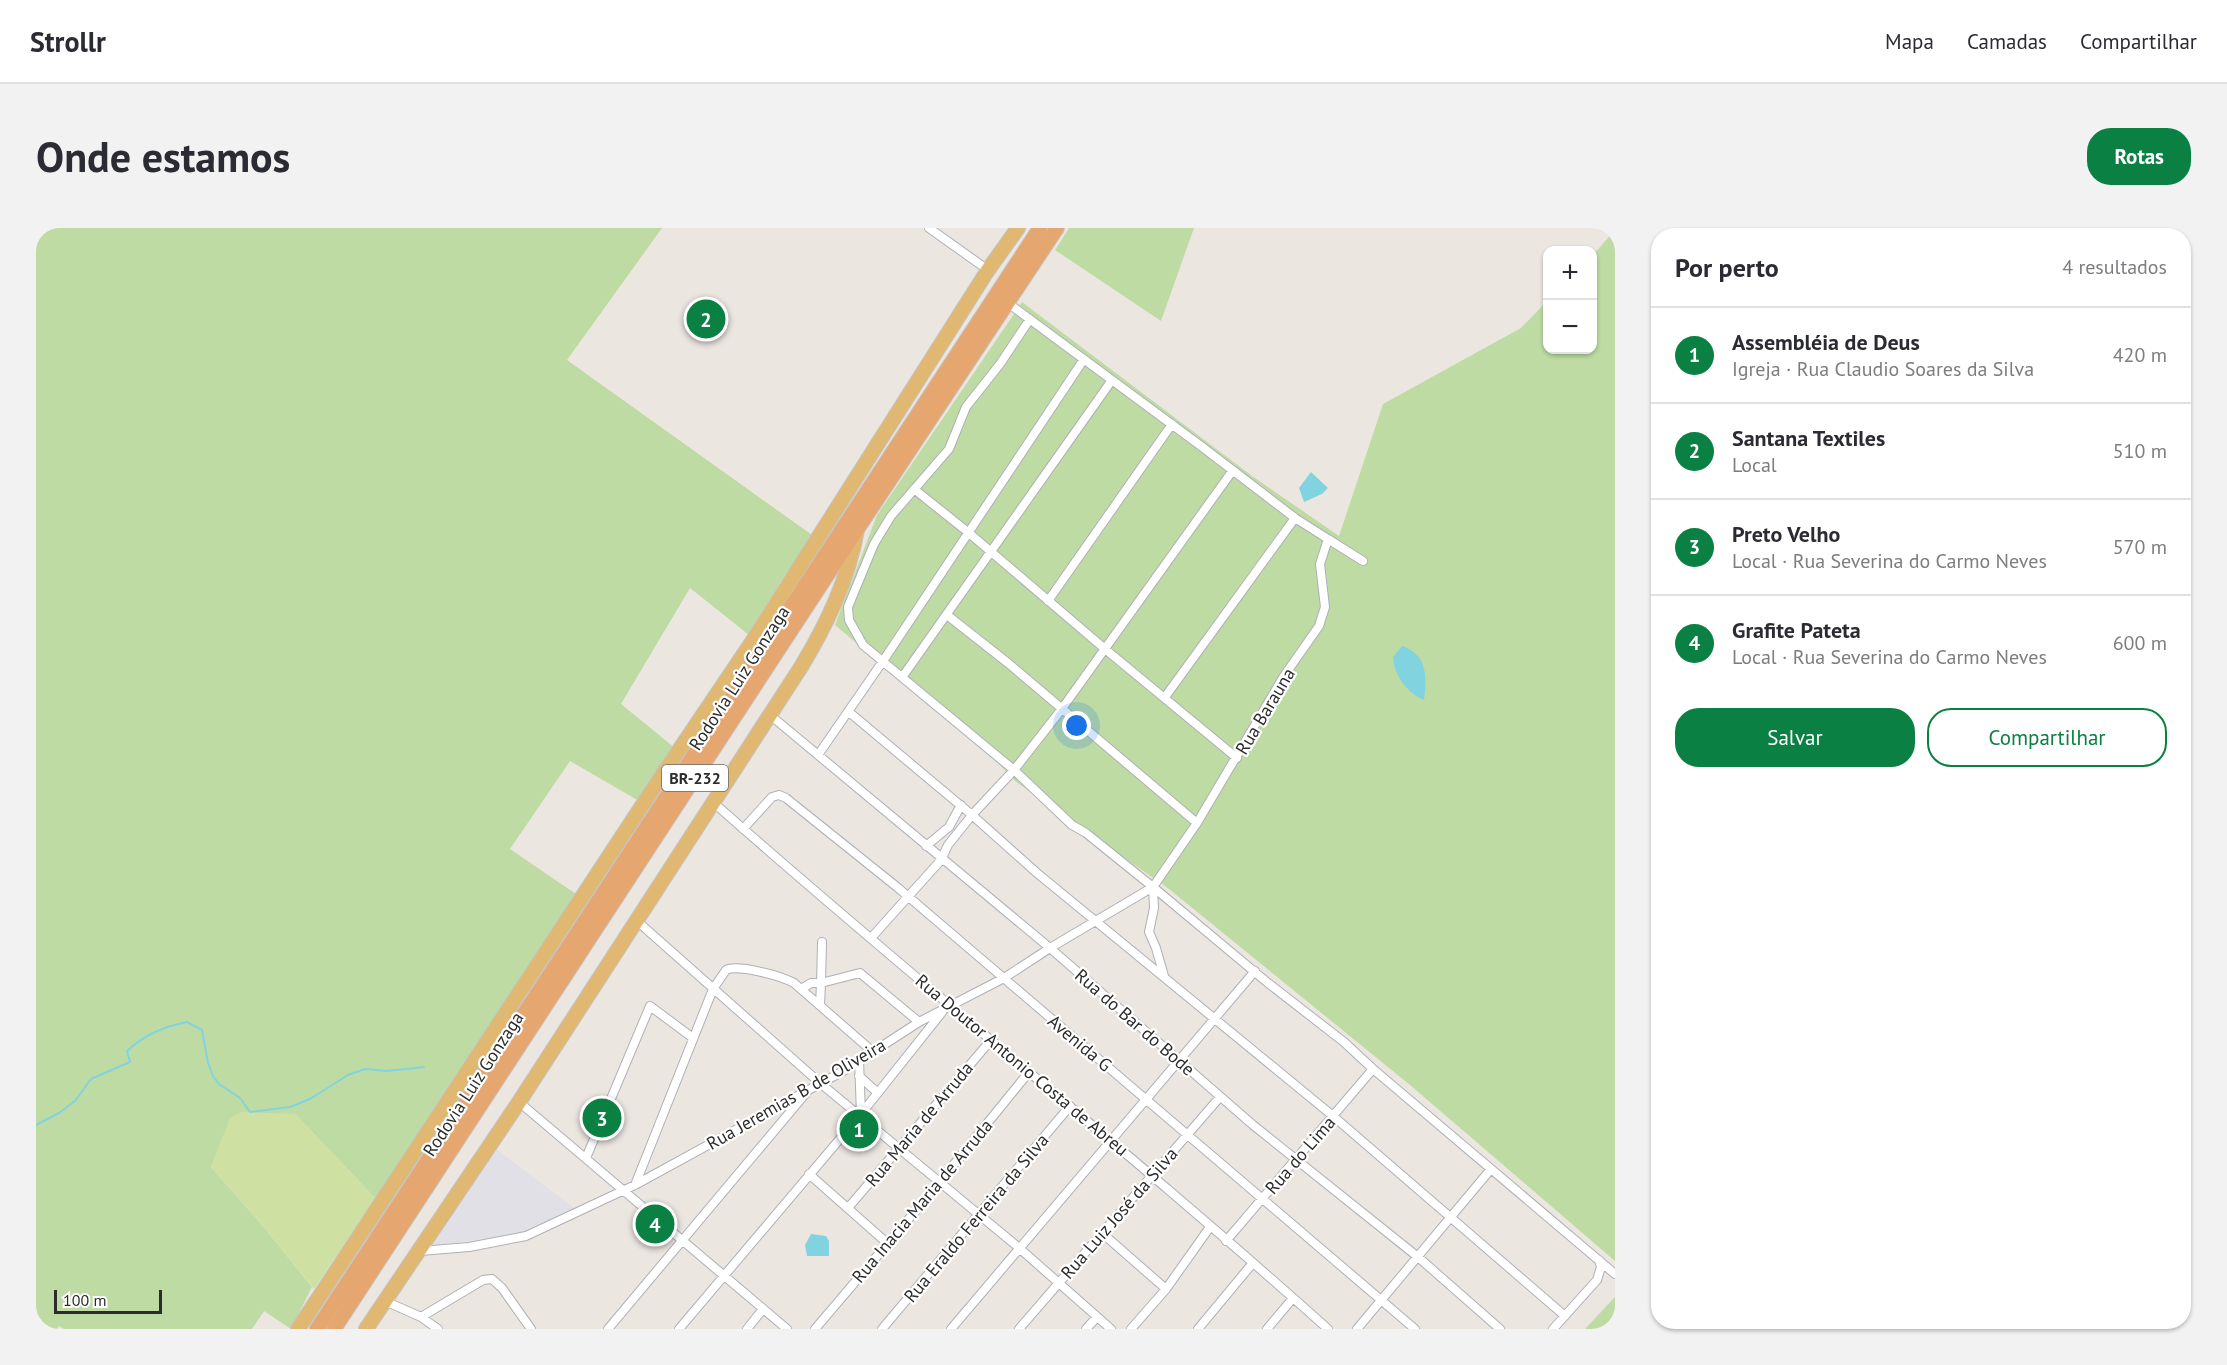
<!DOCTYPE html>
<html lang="pt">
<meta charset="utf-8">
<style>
body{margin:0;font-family:"PT Sans",sans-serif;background:#f2f2f3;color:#2b2b33}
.controls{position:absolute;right:18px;top:18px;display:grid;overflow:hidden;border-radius:12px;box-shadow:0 2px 4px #0004}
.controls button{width:54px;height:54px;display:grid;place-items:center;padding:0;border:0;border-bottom:2px solid #e1e1e2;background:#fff;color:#2b2b33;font:30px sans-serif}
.scale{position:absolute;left:18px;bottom:15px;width:108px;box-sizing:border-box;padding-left:6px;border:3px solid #2c2c2c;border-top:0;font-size:16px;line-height:21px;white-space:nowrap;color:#2c2c2c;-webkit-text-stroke:4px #fff;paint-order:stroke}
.you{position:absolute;left:1041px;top:498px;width:21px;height:21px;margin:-15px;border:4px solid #fff;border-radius:50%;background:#1a73e8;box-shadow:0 0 0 9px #1a73e833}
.badge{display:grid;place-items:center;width:39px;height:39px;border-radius:50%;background:#0b8043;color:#fff;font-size:20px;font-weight:700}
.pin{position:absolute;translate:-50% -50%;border:3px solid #fff;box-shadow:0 2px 6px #0006}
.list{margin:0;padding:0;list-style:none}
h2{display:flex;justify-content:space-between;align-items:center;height:78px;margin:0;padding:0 24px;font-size:26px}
h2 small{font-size:20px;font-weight:400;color:#7c7c81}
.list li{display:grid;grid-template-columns:39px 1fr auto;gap:18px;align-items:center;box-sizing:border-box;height:96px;padding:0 24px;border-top:2px solid #e1e1e2}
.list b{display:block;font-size:22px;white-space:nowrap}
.list p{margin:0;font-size:20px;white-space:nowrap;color:#7c7c81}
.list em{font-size:20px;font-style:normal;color:#7c7c81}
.actions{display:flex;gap:12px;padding:18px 24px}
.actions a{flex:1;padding:14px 0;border:2px solid #0b8043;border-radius:24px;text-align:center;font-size:21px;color:#0b8043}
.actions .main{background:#0b8043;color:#fff}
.map{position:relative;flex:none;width:1579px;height:1101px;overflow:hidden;border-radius:24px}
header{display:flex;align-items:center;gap:36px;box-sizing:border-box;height:84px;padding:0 30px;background:#fff;border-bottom:2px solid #e1e1e2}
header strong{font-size:28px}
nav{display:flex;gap:33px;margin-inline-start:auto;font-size:21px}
.intro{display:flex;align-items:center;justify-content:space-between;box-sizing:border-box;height:144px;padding:0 36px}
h1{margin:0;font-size:42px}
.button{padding:15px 27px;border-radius:24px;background:#0b8043;color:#fff;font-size:21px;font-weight:700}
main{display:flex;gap:36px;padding:0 36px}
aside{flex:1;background:#fff;border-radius:24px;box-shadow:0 2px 4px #0004}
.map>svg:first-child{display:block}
.industrial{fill:#e1e0e6}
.green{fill:#bedba4}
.pitch{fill:#cee1a2}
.water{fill:#82d3e0}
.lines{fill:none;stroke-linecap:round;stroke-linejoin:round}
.stream{stroke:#82d3e0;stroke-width:2}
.minor-casing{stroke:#adb0b7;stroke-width:10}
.primary-casing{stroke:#c4c4c4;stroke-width:16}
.trunk-casing{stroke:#c4c4c4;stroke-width:16}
.minor{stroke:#fff;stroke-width:8}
.primary{stroke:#e0b872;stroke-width:14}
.trunk{stroke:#e6a670;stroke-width:14}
.labels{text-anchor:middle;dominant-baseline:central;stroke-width:4.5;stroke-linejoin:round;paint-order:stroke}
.shield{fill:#fff;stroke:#6b6b6b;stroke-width:1.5}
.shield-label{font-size:16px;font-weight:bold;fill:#2c2c2c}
.street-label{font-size:18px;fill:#2c2c2c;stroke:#fff}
</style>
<header>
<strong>Strollr</strong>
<nav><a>Mapa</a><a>Camadas</a><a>Compartilhar</a></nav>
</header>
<div class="intro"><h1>Onde estamos</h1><a class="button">Rotas</a></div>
<main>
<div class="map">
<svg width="1579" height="1101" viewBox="0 0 1579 1101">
<rect width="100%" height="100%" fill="#ece6e1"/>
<path class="industrial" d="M460 921 541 982 484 1006 396 1018Z"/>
<path class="green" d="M0 0H626L531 132 776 307 745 353 713 407 654 360 585 476 639 520 603 573 534 533 474 621 540 666 339 970 259 886 175 939 227 998 276 1059 255 1101 228 1083 216 1101H28L23 1098 21 1101H0Z
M1033 0H1158L1125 93 1019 22Z
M1579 2V1033L1374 857 1133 661 979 553 964 537 799 397 841 287 986 74 1216 248 1303 308 1347 176 1485 100 1511 73 1512 122H1556L1557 27Z
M1579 1069V1101H1549Z"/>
<path class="pitch" d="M206 884 259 886 339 970 278 1061 227 998 175 939 194 890Z"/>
<path class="water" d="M1275 244 1292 260 1286 266 1268 274 1263 260Z
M1366 418C1392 427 1391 449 1388 472 1371 465 1358 447 1357 429Z
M775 1006 790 1008 793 1013V1028H771L769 1017Z"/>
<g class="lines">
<path class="stream" d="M0 897 23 885 39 873 55 851 94 834 91 823C110 806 127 799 151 794L166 802 172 835 177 848 183 856 204 870 214 884 254 879 274 871 312 847 329 841 351 843 388 839"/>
<g class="minor-casing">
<path id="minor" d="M893 0 952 42
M994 91 964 136 930 179 913 221 855 288 838 316 812 379 813 392 827 417 978 542 1036 597 1050 605 1117 659 1232 755 1308 814 1337 841 1579 1046
M878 261 933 305 1069 421 1201 530
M1292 311 1327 333
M1012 373 1136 196
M911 387 972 435 1161 595
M867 448 1076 152
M1129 469 1259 290
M813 484 936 587 1001 645 1297 888 1529 1088
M734 487 1014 720 1217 897 1382 1029 1464 1101
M782 527 847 433 1048 131
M678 575C880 754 1091 921 1292 1101
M707 601 736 569 743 567 750 570 861 659 1379 1101
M890 618 913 599 925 577
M1117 659 1118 680 1113 704 1120 720 1128 748
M601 693 784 855 982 1019 1075 1101
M835 710 905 632 912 617 936 587 978 542 1025 482 1197 242
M765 761 775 755H785L786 714
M784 777 785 755 824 745 883 794
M823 832 825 886
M823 848 842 865
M483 874 751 1101
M550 930 614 778 657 810
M773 946 851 1015
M599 957 677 761 690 742C702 736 745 748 758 755L836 823
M812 980 955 812
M1066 1005 1130 1061
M1190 1013 1337 841
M384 1023 433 1019 490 1008 599 957 809 842 883 794 968 750 1014 720 1117 659 1161 595 1248 448 1283 398 1289 379 1284 336 1292 311 1259 290 1165 218 972 75
M349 1073 385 1089 402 1101
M385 1089 447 1052 456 1051 466 1060 495 1101
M572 1101 770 865
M643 1101 825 886 907 783
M711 1101 727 1081
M779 1101 888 973 993 844
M846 1101 1034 878
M915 1101 1219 743
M983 1101 1184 869
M1050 1101 1061 1089
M1095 1101 1130 1061 1174 999
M1162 1101 1216 1036
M1231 1101 1257 1070
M1321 1101 1455 941
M1517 1101 1561 1052 1565 1039 1563 1032"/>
</g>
<g class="primary-casing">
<path id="primary" d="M262 1101 627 546 716 414 952 42 982 0
M330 1101 483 874 765 439C791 396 812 352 821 302"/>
</g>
<g class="trunk-casing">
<path id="trunk" d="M281 1101 1004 0
M298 1101 822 300 1021 0"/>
</g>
<use href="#minor" class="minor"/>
<use href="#primary" class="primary"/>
<use href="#trunk" class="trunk"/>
</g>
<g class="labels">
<rect class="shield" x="626" y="537" width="66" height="26" rx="4.5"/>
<g class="shield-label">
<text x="659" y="550">BR-232</text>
</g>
<g class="street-label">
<text transform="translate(703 450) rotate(-57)">Rodovia Luiz Gonzaga</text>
<text transform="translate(1229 483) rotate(-59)">Rua Barauna</text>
<text transform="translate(1099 794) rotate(41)">Rua do Bar do Bode</text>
<text transform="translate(1044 815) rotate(40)">Avenida G</text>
<text transform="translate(986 837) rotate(40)">Rua Doutor Antonio Costa de Abreu</text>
<text transform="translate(437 856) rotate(-57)">Rodovia Luiz Gonzaga</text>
<text transform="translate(760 866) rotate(-30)">Rua Jeremias B de Oliveira</text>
<text transform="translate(883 896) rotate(-50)">Rua Maria de Arruda</text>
<text transform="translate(1264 927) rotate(-49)">Rua do Lima</text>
<text transform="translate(886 973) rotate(-50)">Rua Inacia Maria de Arruda</text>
<text transform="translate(1083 985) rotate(-49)">Rua Luiz José da Silva</text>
<text transform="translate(940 990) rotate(-50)">Rua Eraldo Ferreira da Silva</text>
</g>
</g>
</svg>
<div class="controls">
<button>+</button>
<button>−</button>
</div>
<div class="scale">100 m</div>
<div class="you"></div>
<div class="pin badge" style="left:823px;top:901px">1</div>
<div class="pin badge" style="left:670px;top:91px">2</div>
<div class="pin badge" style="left:566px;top:890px">3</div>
<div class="pin badge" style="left:619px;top:996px">4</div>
</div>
<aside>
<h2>Por perto<small>4 resultados</small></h2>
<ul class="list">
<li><span class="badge">1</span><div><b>Assembléia de Deus</b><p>Igreja · Rua Claudio Soares da Silva</p></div><em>420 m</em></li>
<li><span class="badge">2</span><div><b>Santana Textiles</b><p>Local</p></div><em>510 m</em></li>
<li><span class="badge">3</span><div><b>Preto Velho</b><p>Local · Rua Severina do Carmo Neves</p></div><em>570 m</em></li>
<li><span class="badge">4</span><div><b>Grafite Pateta</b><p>Local · Rua Severina do Carmo Neves</p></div><em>600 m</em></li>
</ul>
<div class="actions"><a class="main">Salvar</a><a>Compartilhar</a></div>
</aside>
</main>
